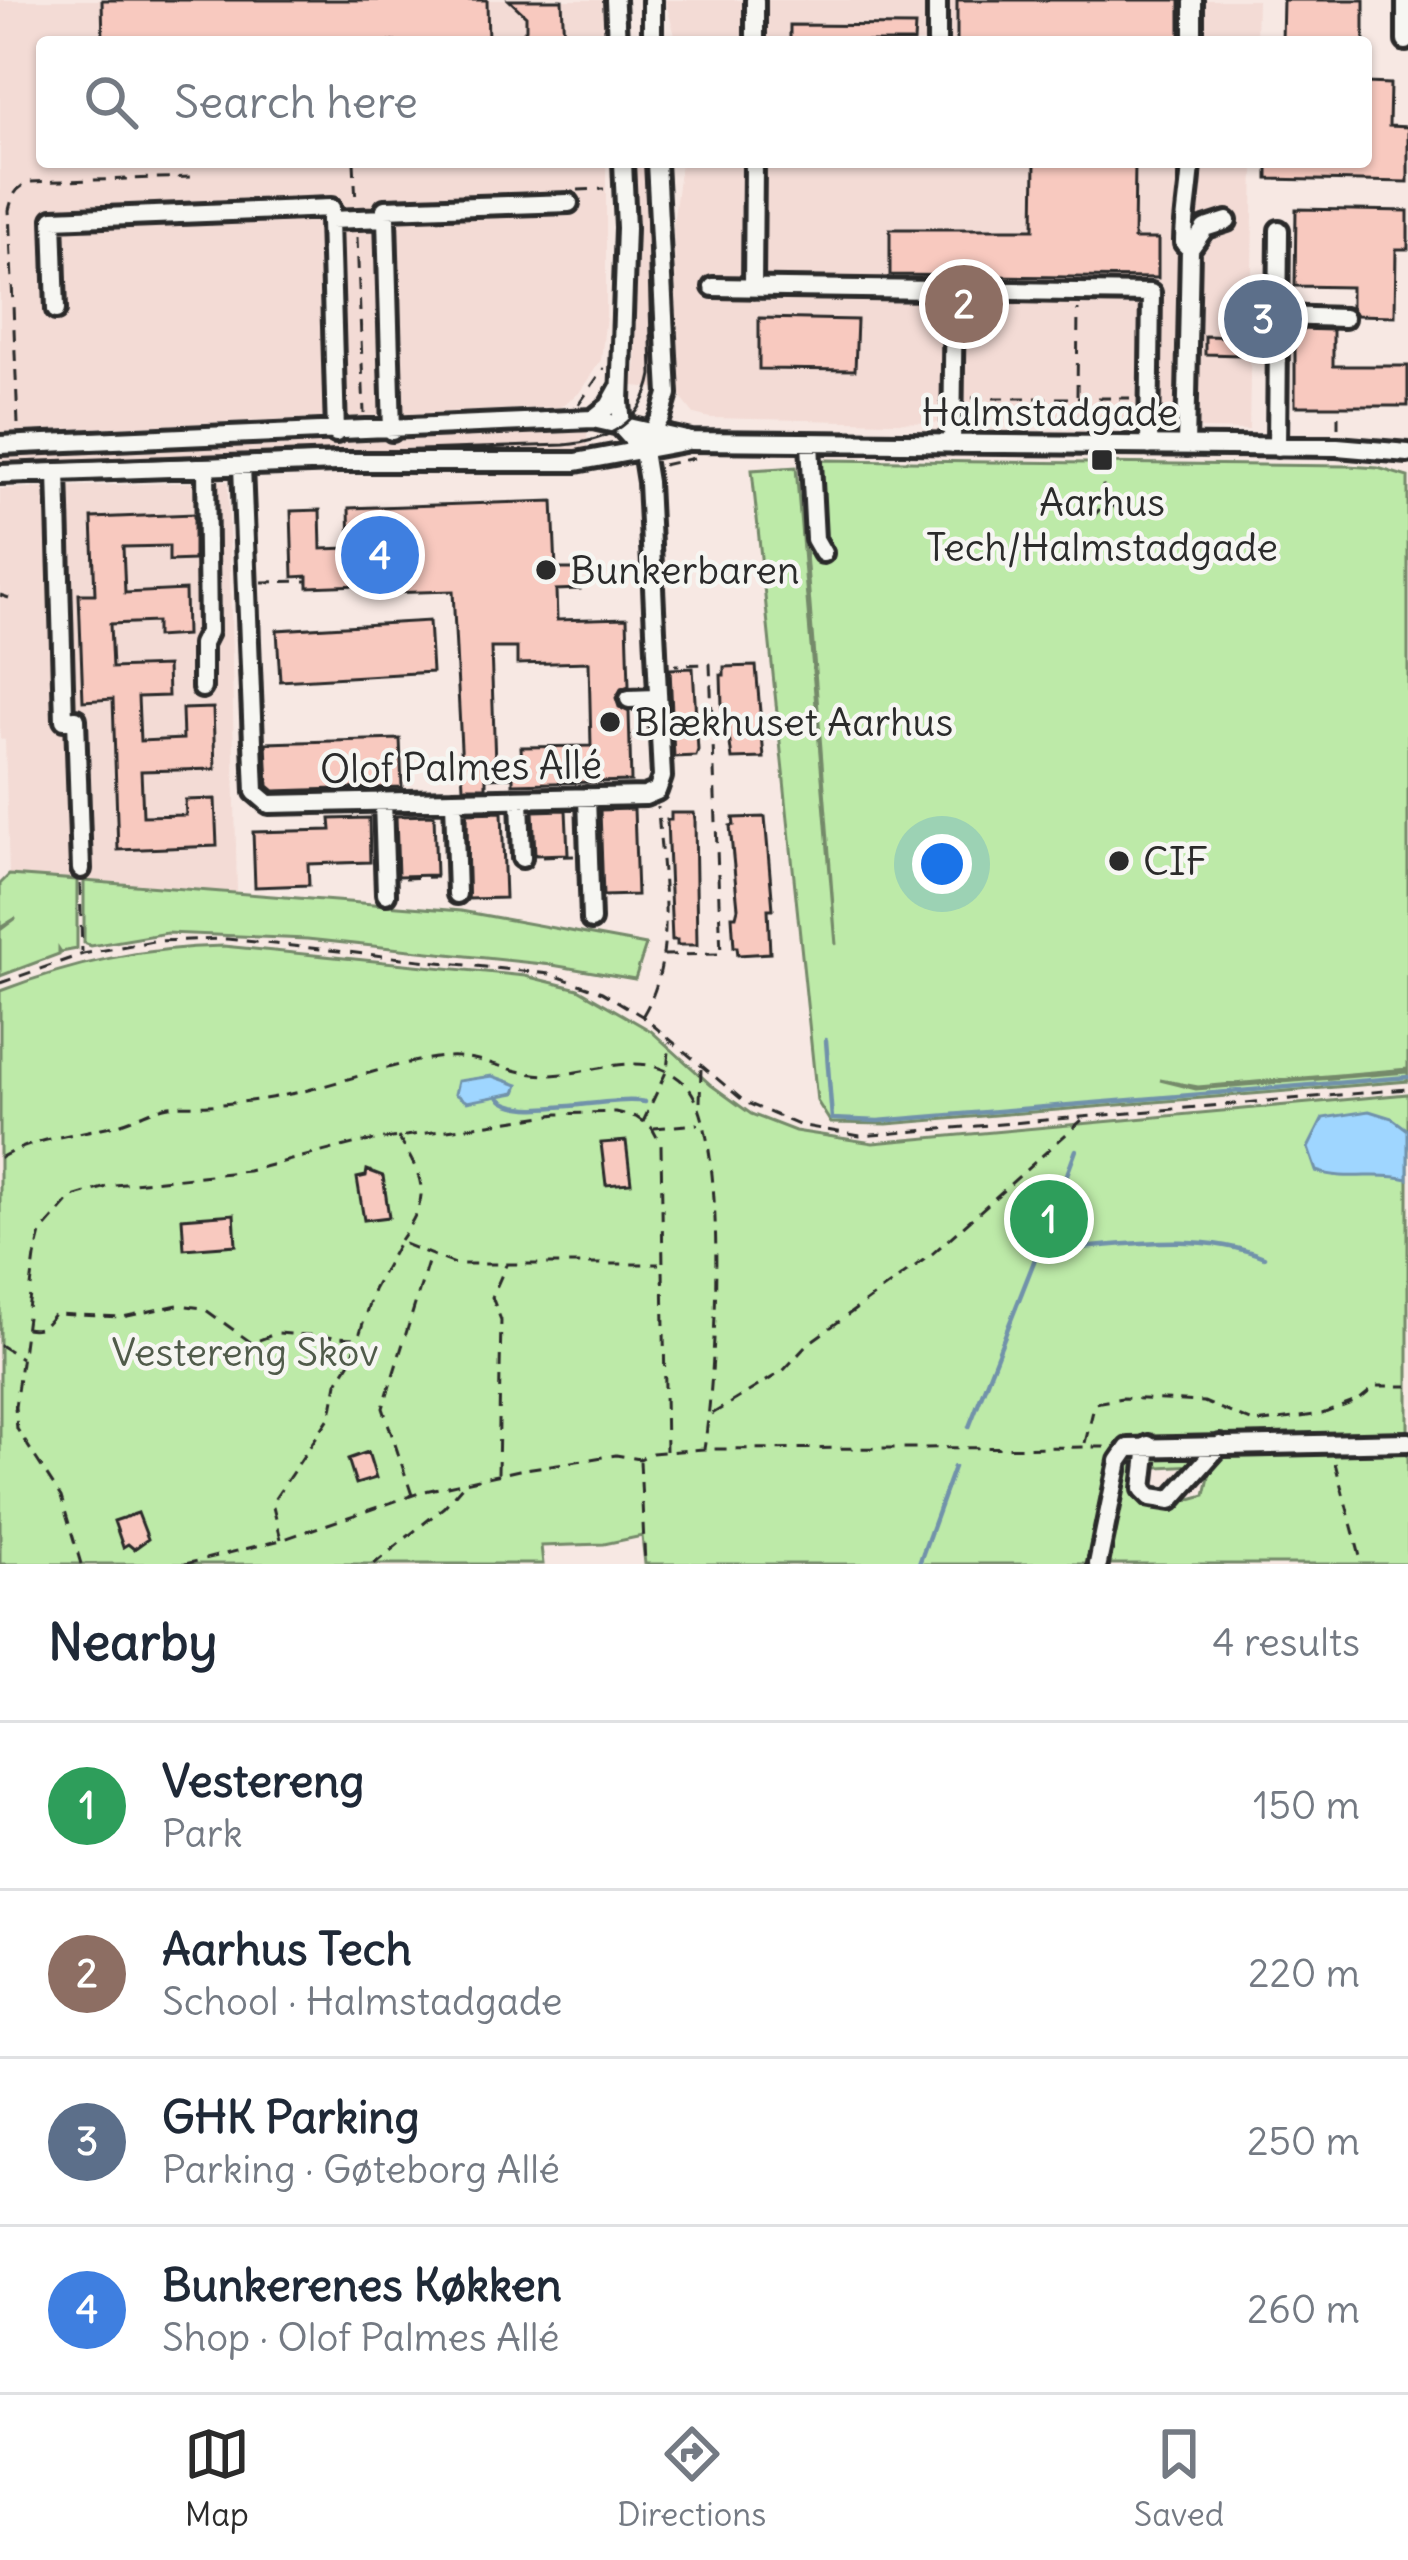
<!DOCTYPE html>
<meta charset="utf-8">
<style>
body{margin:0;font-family:Delius,sans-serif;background:#f6f6f7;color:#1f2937}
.you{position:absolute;left:942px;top:864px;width:42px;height:42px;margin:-30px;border:9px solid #fff;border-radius:50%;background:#1a73e8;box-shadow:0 0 0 18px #1a73e833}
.badge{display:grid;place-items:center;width:78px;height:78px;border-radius:50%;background:#2b2b2b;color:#fff;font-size:39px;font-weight:700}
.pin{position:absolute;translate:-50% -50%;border:6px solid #fff;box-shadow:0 3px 12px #0006}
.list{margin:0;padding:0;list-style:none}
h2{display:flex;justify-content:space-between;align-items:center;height:156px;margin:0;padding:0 48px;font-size:51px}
h2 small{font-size:39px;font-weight:400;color:#747a83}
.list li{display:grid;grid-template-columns:78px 1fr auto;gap:36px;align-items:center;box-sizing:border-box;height:168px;padding:0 48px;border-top:3px solid #e0e1e3}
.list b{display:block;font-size:45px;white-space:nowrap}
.list p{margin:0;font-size:39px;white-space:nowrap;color:#747a83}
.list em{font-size:39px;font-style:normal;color:#747a83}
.icon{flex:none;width:66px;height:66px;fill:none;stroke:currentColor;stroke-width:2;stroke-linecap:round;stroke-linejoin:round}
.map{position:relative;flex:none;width:1408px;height:1564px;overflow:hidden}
.search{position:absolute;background:#fff;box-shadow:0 3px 9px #0004;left:36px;right:36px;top:36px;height:132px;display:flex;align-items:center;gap:30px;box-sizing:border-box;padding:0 42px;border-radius:12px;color:#747a83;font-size:45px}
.sheet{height:828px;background:#fff}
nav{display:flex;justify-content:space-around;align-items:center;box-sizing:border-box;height:168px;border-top:3px solid #e0e1e3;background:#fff;font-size:33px;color:#747a83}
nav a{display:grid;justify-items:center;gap:6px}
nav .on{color:#2b2b2b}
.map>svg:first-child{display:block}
.built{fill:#f3dbd5}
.green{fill:#bdeaa8;stroke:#748a6a;stroke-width:3;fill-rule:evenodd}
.water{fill:#9fd6ff;stroke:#7192aa;stroke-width:3}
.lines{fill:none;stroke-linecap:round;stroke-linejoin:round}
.stream{stroke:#7192aa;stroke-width:4.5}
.building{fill:#f8c9bf;stroke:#2b2b2b;stroke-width:3;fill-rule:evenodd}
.minor-casing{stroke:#2b2b2b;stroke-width:26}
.path{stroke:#2b2b2b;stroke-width:3;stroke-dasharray:12 9;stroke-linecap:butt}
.minor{stroke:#f6f6f2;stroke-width:16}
.tram{stroke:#2b2b2b;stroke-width:3}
.poi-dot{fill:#2b2b2b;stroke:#f6f6f2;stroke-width:4.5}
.labels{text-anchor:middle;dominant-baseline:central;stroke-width:9;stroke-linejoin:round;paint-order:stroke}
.street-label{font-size:39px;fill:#2b2b2b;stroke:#f6f6f2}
.poi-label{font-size:39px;fill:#2b2b2b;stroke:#f6f6f2;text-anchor:start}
.park-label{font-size:39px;fill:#505b4a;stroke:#f6f6f2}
</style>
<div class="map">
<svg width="1408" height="1564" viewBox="0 0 1408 1564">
<rect width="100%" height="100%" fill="#f7e8e3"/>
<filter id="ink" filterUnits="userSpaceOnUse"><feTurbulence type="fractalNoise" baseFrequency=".00833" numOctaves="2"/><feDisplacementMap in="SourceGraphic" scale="24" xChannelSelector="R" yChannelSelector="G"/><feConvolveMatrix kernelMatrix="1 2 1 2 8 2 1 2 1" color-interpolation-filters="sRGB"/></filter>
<g filter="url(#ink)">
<path class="built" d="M0 0H602L604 42H42V162H606V315L601 360 579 393 560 407 0 432Z
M665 0H1257L1256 42H677Z
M627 162H652L659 362 655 388 633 386 636 362Z
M681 162H1254L1249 430 710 418 694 414 682 399 680 383 673 225Z
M587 425V453L0 470V449Z
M228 481 237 893 9 875 5 740 0 739V489Z"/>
<path class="green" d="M822 460 1348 466 1378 468 1408 477V1069L1198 1087 1160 1080 1196 1089 1408 1072V1081L887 1124 831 1123 817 1101 752 470 796 467 836 945 805 540 821 538 815 482Z
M9 875 77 880V949L61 952 59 949V954L0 976V930L16 918 0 928V884Z
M84 881 461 911 646 945 635 979 552 965 307 939 167 933 91 946 84 943Z
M223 946 525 976 578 989 651 1031 711 1085 751 1114 795 1131 873 1143 1408 1094V1564H645L642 1536 604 1544 541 1546 543 1564H0V991C76 962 141 948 223 946ZM1212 1464 1205 1495 1176 1503 1143 1504 1141 1468Z"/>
<path class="water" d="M492 1076 518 1085 515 1093 467 1102 455 1094 458 1081Z
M1369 1111 1392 1118 1408 1130V1179C1377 1171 1347 1182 1316 1171L1308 1148 1323 1118Z"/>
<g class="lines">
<path class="stream" d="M826 1040 832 1119 878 1121 1408 1077
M499 1098C520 1122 609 1095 645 1102
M1048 1226 1076 1150
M1041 1245 1059 1250C1126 1245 1200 1231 1264 1257
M969 1427 1044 1236
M919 1564 954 1467"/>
</g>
<path class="building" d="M102 0H487L488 42H103Z
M509 0H562L564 42H515L526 29V16Z
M957 0H1180V42H957Z
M1283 0H1364V42H1282Z
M790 25 915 26 914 42H790Z
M1366 83 1390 84 1389 126 1408 127V182L1268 179V162H1366Z
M1035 162H1135L1134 239H1158V278L890 275V229H1034Z
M1296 209 1408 211V249H1396L1395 316 1356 315 1351 307V287L1295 286Z
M759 318 857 320 855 370 759 369Z
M1295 329 1333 330V366H1408V406H1295Z
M1205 336 1241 337V355L1205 354Z
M553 501 556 569H579L580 589 556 590 557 620 627 618 629 686 621 689 616 698 619 707 629 712 631 781 513 784V777L486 778V787H463L453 591 386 593V584L308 587V576L293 577 291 511 320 510 321 549 350 548 349 508ZM491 648H517V664L589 662 591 746 521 747 522 764H495Z
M194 514V560L169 561V546L123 547 125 593 185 590 186 635 156 637V622L110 624 112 668 167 666 168 696 138 697 140 741 183 739 182 709 213 708 215 769 141 771 143 816 186 815 185 800 215 799 217 846 118 850 113 699 83 701 79 594H95L92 518Z
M429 621 432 672 280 681 277 630Z
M756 666 764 758 732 759 725 705 722 706 721 675H724V667Z
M693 668 698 750 696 756 674 757 670 669Z
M400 739 402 787 274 791 268 786 266 743Z
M634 809 637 895 603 896 600 810Z
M566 810 568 854 535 855 533 811Z
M502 812 505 898 468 899 467 813Z
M671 813H694L695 820 697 945H677V940H672L667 820H671Z
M434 815 436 875 398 876 396 816Z
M765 817 773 909H768L770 953 738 955 737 947H734L732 916H736L738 908 730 826 734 825 733 818Z
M369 818 370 862 308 864 309 885 255 887 253 832 331 830 330 819Z
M626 1141 631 1183 606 1185 601 1143Z
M367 1170 383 1176 389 1217 364 1220 357 1178 366 1176Z
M234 1214 236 1245 184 1249 182 1218Z
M368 1452 376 1478 356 1484 348 1459Z
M138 1513 148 1539 134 1549 128 1544 123 1547 114 1521Z"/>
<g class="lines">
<g class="minor-casing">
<path id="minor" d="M615 0 617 42
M652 0V42
M1406 41V0
M755 42V0
M937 42V0
M1193 42V0
M386 218 385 209 569 203
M1190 249 1205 228 1227 221
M713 287 1151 293 1149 446
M753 288 754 162
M56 310 53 219 331 208 330 220
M1279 316 1344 318
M593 419 691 441 1337 447 1408 453
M336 433 330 220 386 218 392 431
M648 439 661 417 668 394 656 162
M810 443 815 539 823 553
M952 444 954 290
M0 445 593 419 609 406 619 388
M1186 446 1190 249 1184 243C1184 216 1190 190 1191 162
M1277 447 1279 230
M242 466 255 792 269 804 645 796 657 791 662 777 648 482 643 451 622 428 620 402 626 228 623 162
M57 472 64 720 76 719 81 869
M0 474 337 462H576L684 442
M202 688V644L208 632 206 467
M629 699 657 698
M587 797 591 920
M520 799 522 858
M454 800 457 894
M383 801 386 894
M1148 1445 1143 1489 1151 1497 1171 1500 1220 1445
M1098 1564 1119 1461 1128 1448 1408 1442"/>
</g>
<path class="path" d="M354 162 356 203
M578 190 604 189
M357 237 364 413
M1077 396 1078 310
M972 398H1130
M579 404 604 368
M18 424 9 210C13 195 15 188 30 182L192 177
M1338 428V406
M1099 464 1106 501 1125 516
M663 465 694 458
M1092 518 1105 503
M262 582 308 581
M0 595 9 598
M542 857 574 856
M405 878 437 877
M80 884 82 952
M664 955 721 954 710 664 675 665
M0 983 83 954 153 941 227 939 550 974 602 992 642 1016 745 1102 799 1125 860 1136 1408 1089
M643 1015C679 955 661 875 658 807
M700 1102 701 1069
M643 1122 667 1070 670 1042
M654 1128 698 1124
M398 1137C426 1182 431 1196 400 1240
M0 1158C36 1137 80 1135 121 1123 135 1119 149 1111 164 1107 178 1104 194 1106 209 1105 236 1103 264 1100 290 1094 334 1086 417 1054 458 1057 488 1059 517 1075 547 1075 596 1075 644 1045 685 1084 731 1127 715 1383 704 1449
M26 1328C40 1331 46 1325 54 1314L123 1317 178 1305 203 1308 252 1343 277 1333 354 1338
M0 1345 21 1358
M712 1414 783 1371 809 1343 932 1254 1083 1119
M1085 1443 1095 1403 1122 1398 1204 1402 1256 1423 1322 1414 1359 1400 1376 1386H1408
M640 1461 645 1564
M1335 1463 1362 1564
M498 1473 501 1320 492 1297 506 1265
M412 1495 383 1408 429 1259
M281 1539 272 1503 331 1415 337 1383 352 1359 373 1290 399 1242 455 1264H659
M81 1564 61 1497 17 1429 15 1407 35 1257 41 1233 72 1197 114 1185 248 1171 357 1143 558 1114 615 1112 636 1117 652 1128 661 1145 666 1452
M185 1564 281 1540 425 1491 519 1470 616 1455 640 1459 652 1453 704 1449 1108 1447
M374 1564 444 1507 462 1486"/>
<use href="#minor" class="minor"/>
<path class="tram" d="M624 0 627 42
M0 464 564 445C609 441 643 423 652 375L646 162"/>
</g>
</g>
<g class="poi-dot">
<rect x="1090" y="448" width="24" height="24" rx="6"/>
<circle cx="546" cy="570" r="12"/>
<circle cx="610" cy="722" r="12"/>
<circle cx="1119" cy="861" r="12"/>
</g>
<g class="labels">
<g class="street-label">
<text x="1050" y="412">Halmstadgade</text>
<text transform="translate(461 767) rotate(-1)">Olof Palmes Allé</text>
</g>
<g class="poi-label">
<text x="1102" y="502" text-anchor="middle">Aarhus<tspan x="1102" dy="45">Tech/Halmstadgade</tspan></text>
<text x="570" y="570">Bunkerbaren</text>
<text x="634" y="722">Blækhuset Aarhus</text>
<text x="1143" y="861">CIF</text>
</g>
<g class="park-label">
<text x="245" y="1352">Vestereng Skov</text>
</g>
</g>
</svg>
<div class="you"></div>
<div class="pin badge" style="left:1049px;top:1219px;background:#2e9e5b">1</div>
<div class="pin badge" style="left:964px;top:304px;background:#8d6e63">2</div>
<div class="pin badge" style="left:1263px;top:319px;background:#5c6f8a">3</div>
<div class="pin badge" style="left:380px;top:555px;background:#3f7fe0">4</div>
<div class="search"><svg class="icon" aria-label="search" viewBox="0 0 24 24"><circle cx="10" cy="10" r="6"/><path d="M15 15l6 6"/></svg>Search here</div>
</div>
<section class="sheet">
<h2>Nearby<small>4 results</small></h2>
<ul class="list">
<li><span class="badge" style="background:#2e9e5b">1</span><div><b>Vestereng</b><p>Park</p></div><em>150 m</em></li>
<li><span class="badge" style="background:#8d6e63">2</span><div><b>Aarhus Tech</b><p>School · Halmstadgade</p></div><em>220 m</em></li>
<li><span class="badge" style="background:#5c6f8a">3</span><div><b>GHK Parking</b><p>Parking · Gøteborg Allé</p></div><em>250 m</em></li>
<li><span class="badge" style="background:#3f7fe0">4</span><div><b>Bunkerenes Køkken</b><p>Shop · Olof Palmes Allé</p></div><em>260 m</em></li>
</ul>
</section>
<nav>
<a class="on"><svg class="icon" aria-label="map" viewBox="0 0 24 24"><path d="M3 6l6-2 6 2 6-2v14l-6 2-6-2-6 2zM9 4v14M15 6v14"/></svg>Map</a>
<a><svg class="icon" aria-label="directions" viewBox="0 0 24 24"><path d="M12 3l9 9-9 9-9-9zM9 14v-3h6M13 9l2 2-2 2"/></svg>Directions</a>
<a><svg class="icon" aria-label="saved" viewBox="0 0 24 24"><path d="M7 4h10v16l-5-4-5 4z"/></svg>Saved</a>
</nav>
